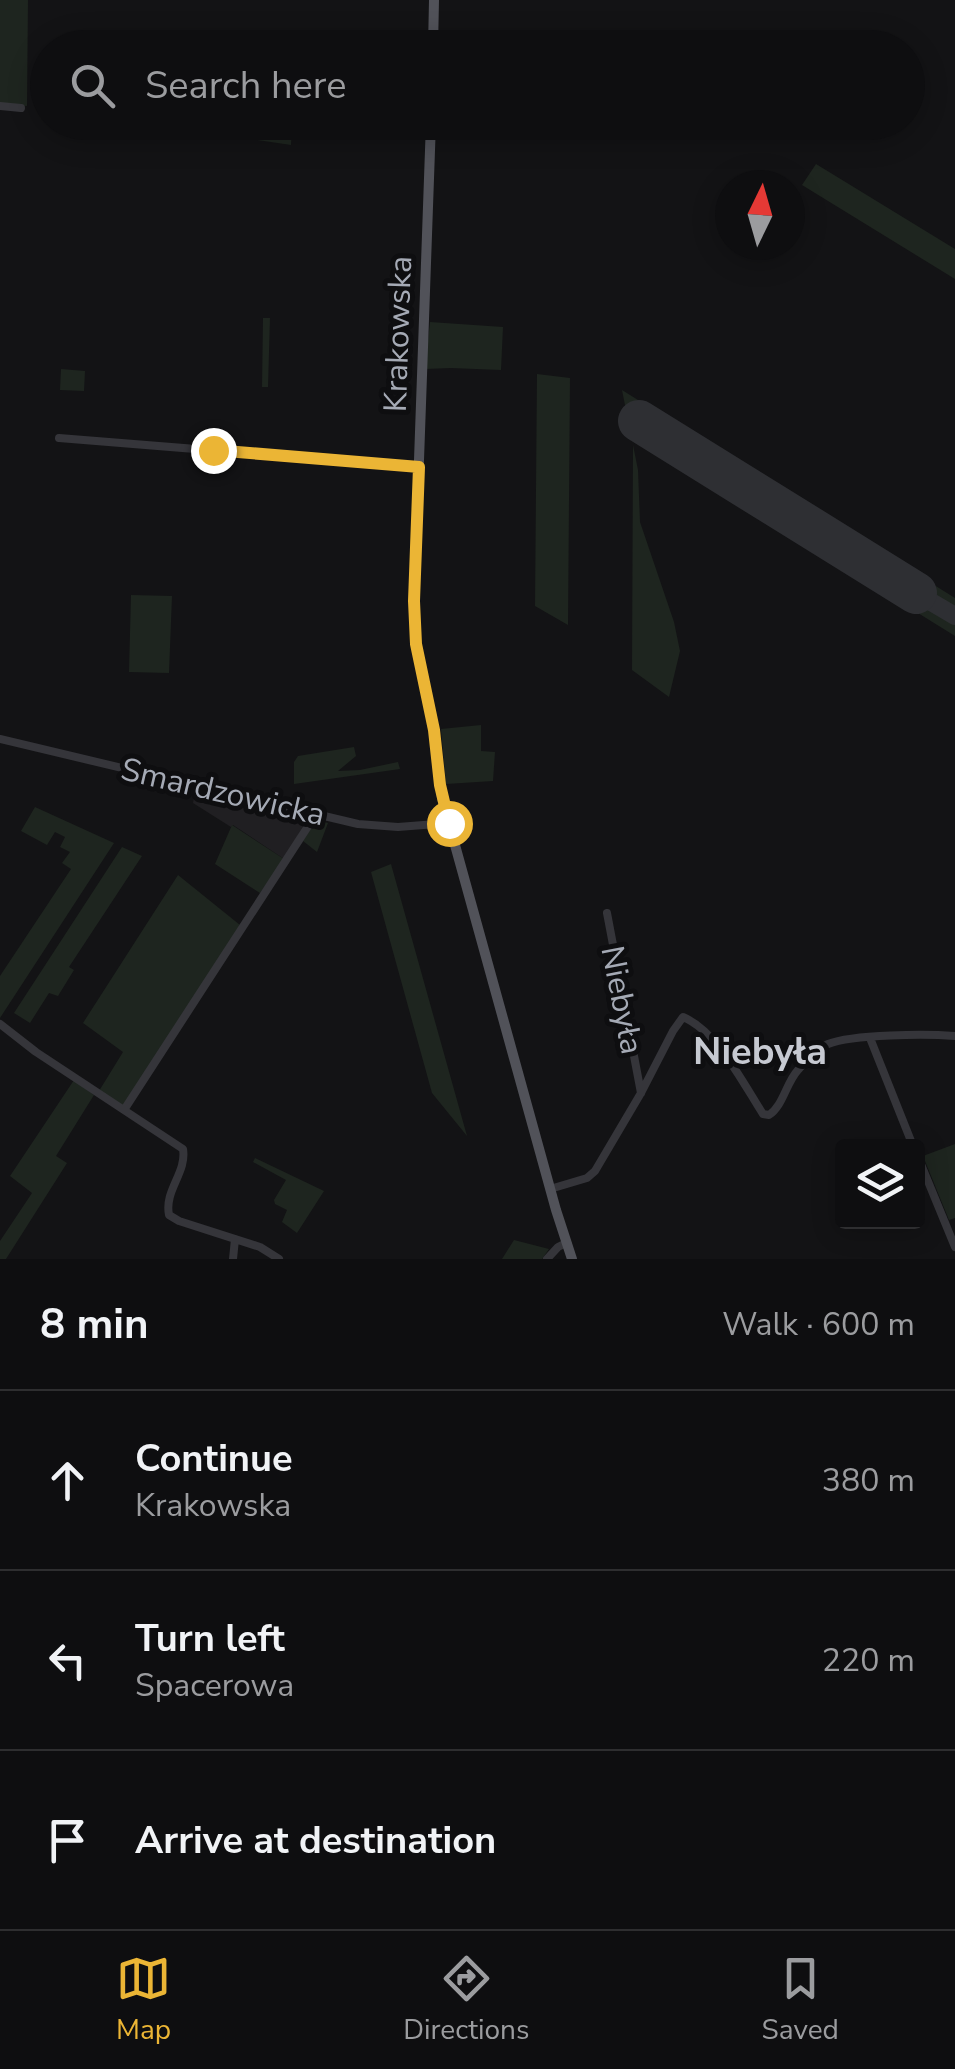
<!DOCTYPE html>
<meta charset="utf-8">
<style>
body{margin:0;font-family:"Nunito Sans",sans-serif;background:#1c1c1e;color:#f1f3f6}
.controls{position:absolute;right:30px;bottom:30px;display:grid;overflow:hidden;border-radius:10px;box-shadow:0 5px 25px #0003}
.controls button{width:90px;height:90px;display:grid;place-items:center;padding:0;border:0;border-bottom:2px solid #2e2e30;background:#0e0e10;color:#f1f3f6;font:50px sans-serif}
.compass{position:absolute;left:715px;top:170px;width:90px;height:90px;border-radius:50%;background:#0e0e10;box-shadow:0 5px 25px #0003;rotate:5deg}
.stop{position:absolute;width:30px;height:30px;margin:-22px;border:8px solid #ebb535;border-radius:50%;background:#fff}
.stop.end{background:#ebb535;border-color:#fff;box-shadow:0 2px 10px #0008}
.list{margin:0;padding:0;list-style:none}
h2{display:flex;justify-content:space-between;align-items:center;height:130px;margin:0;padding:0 40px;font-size:42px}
h2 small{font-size:32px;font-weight:400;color:#9b9c9f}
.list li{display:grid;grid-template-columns:65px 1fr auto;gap:30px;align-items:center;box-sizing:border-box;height:180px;padding:0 40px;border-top:2px solid #2e2e30}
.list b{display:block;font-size:38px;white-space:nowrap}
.list p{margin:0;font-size:32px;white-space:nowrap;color:#9b9c9f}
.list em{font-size:32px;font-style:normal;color:#9b9c9f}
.icon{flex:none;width:55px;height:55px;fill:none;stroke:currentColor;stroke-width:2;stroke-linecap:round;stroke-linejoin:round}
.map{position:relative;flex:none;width:955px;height:1259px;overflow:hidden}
.search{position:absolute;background:#0e0e10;box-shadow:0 5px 25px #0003;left:30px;right:30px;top:30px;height:110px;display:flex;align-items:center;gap:25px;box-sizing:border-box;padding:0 35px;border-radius:55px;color:#9b9c9f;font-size:38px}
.sheet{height:670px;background:#0e0e10}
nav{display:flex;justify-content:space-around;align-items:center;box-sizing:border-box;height:140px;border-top:2px solid #2e2e30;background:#0e0e10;font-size:28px;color:#9b9c9f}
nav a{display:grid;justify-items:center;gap:5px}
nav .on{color:#ebb535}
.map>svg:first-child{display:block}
.built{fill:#201f22}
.green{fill:#1e251f}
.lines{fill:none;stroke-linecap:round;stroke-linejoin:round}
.taxiway{stroke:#2e2f33;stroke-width:18}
.runway{stroke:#2e2f33;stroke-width:42}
.minor{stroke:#35353a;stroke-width:8}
.major{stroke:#515259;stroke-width:10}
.route{stroke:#ebb535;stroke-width:12}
.labels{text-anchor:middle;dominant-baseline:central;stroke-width:10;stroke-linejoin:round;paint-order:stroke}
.street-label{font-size:32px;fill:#a5aab5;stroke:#0e0e10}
.quarter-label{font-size:38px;font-weight:bold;fill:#c6c9d1;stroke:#0e0e10}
</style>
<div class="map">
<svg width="955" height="1259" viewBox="0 0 955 1259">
<rect width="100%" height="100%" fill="#131315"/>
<path class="built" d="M195 792 308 818 284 859 233 825 231 827 193 803Z"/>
<path class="green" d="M0 0H28L27 106 0 104Z
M205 123H292L291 145 204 132Z
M816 164 955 249V279L802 185Z
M263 318H270L268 387H262Z
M430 322 503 327 501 370 451 368 425 369Z
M61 369 85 371 84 391 60 390Z
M537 374 570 378 568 625 535 606Z
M622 390 955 598V636L631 435Z
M633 445 638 470 640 522 674 622 680 651 669 697 632 670Z
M131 595 172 596 169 673 129 672Z
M481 725V751L495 752 493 781 446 784 441 729Z
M354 747 356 756 338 771 360 770 398 762 400 769 294 784V762L298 756Z
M35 807 114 843 0 1018V976L71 869 62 863 70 852 60 847 65 837 55 832 47 845 21 831Z
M316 820 328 823 317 852 303 841Z
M232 825 284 859 260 893 215 864Z
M122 847 142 856 69 967 74 970 58 996 49 993 30 1023 14 1013Z
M391 864 467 1136 432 1093 371 872Z
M178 875 240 925 124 1106 99 1091 123 1052 83 1023Z
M74 1080 94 1095 56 1156 67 1163 6 1259H0V1241L32 1193 10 1176Z
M955 1144V1218L949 1220 923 1156Z
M255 1158 324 1191 297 1233 282 1222 287 1210 275 1204 274 1200 286 1180 253 1162Z
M514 1240 549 1249 542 1259H502Z"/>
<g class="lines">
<path class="taxiway" d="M916 593 955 616"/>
<path class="runway" d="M639 421 916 593"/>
<path class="minor" d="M0 106 21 108
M59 438 419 467
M0 739 358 824 398 827 449 823
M607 913 641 1093
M0 1024 36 1052 183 1149C187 1173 164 1190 169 1215L179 1221 260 1247 279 1259
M870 1038 913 1146
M124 1110 316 814
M918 1157 955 1247
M550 1189 587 1178 595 1171 641 1093 673 1031 683 1017C717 1031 743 1083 763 1114L769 1115C783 1106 786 1083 798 1070 807 1060 816 1049 828 1044 853 1034 927 1034 955 1036
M233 1259 235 1239
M547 1259 558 1247 566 1243"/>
<path class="major" d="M433 48 434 0
M431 122 414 601 416 644 434 730 442 798 556 1210 572 1259"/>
</g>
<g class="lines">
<path class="route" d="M213 450 419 467 414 601 416 644 434 730 440 785 449 823"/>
</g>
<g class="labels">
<g class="street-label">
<text transform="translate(398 334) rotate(-88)">Krakowska</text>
<text transform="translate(223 792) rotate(13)">Smardzowicka</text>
<text transform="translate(622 1000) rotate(79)">Niebyła</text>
</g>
<g class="quarter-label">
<text x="760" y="1051">Niebyła</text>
</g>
</g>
</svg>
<div class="controls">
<button><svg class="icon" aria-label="layers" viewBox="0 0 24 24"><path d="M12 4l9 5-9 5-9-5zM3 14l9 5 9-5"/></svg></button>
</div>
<svg class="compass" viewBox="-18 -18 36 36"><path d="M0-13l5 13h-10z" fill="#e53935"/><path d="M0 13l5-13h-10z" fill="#9b9c9f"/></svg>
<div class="stop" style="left:449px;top:823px"></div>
<div class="stop end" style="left:213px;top:450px"></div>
<div class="search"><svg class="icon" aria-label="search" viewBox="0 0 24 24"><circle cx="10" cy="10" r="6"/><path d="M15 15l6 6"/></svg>Search here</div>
</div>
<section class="sheet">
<h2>8 min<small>Walk · 600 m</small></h2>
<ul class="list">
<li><svg class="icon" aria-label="ahead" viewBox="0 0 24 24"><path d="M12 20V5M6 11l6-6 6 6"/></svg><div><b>Continue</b><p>Krakowska</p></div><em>380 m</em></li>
<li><svg class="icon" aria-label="left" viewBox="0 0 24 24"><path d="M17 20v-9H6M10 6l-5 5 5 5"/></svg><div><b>Turn left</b><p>Spacerowa</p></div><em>220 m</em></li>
<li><svg class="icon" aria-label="arrive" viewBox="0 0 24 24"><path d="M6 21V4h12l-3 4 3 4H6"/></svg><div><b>Arrive at destination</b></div></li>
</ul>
</section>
<nav>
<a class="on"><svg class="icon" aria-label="map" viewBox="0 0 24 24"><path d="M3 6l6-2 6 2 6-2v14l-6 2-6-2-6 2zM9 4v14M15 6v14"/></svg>Map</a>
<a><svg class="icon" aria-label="directions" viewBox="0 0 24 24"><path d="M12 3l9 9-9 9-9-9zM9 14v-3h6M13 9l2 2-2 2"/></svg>Directions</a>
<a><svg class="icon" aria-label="saved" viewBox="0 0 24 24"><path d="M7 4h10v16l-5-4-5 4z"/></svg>Saved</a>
</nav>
